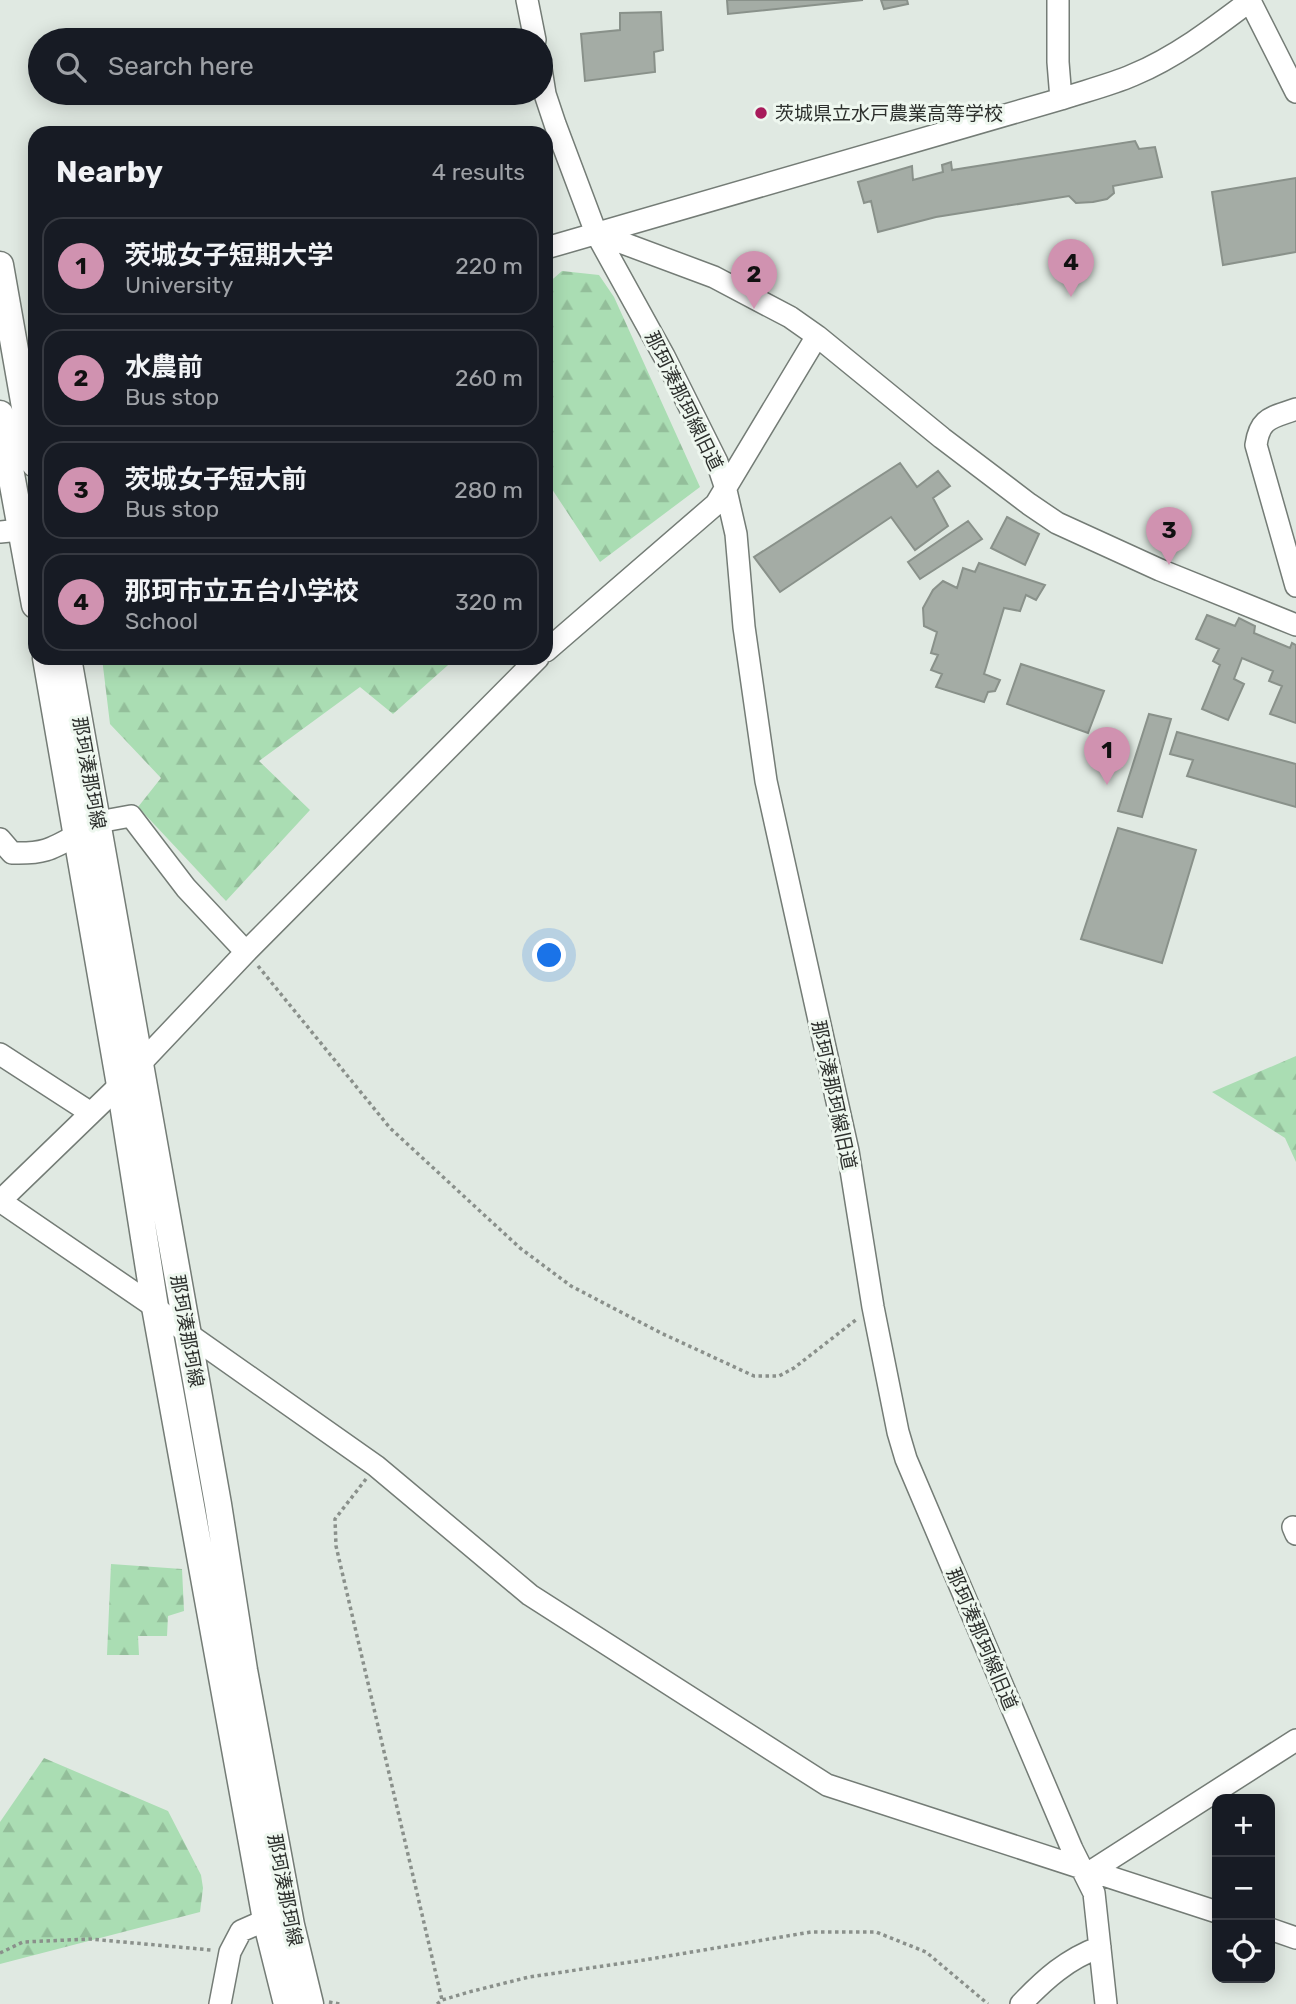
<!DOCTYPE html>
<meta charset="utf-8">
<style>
body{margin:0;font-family:Rubik,"Noto Sans JP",sans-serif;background:#242831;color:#f1f3f6}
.controls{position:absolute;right:21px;bottom:21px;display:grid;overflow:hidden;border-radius:14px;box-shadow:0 4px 18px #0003}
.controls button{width:63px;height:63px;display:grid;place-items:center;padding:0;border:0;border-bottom:2px solid #363941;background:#171b24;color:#f1f3f6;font:35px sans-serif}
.you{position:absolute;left:550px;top:956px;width:24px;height:24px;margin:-18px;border:5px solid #fff;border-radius:50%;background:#1a73e8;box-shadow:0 0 0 10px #1a73e833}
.badge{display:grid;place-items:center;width:46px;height:46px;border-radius:50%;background:#d092b0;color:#111;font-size:23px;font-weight:700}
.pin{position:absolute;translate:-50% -58px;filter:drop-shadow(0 2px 4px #0008)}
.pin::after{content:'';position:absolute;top:37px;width:24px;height:21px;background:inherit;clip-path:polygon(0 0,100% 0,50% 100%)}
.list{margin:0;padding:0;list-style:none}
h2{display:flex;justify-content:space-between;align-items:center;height:91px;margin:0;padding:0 28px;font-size:30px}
h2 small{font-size:23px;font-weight:400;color:#9ea1a6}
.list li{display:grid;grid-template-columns:46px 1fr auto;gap:21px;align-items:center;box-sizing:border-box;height:98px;margin:0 14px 14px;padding:0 14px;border:2px solid #363941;border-radius:21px}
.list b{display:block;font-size:26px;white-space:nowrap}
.list p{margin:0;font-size:23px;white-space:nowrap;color:#9ea1a6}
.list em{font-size:23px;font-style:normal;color:#9ea1a6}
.icon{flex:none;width:38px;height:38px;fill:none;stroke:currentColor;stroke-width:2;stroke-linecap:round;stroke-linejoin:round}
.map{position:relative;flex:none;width:1296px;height:2004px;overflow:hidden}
.search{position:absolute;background:#171b24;box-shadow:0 4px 18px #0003;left:28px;top:28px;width:525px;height:77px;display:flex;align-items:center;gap:18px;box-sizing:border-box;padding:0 24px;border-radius:38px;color:#9ea1a6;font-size:26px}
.panel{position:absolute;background:#171b24;box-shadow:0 4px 18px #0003;left:28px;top:126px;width:525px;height:539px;border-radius:21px}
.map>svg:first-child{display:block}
.forest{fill:url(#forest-firs)}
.building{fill:#a4aca5;stroke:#89918a;stroke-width:2}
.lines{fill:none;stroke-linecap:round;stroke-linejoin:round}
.minor-casing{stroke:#747c76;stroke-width:24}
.major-casing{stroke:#747c76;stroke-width:29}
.path{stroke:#8a908b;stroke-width:3.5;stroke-dasharray:3.5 3.5;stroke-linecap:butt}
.minor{stroke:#fff;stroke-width:21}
.major{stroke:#fff;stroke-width:26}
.poi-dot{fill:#a81b5b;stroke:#eef7ef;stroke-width:2.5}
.labels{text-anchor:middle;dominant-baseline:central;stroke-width:6;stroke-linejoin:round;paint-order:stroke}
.poi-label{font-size:19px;fill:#2d302d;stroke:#eef7ef;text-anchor:start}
.street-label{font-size:19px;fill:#2d302d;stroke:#eef7ef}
</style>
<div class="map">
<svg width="1296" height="2004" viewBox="0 0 1296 2004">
<defs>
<pattern id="forest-firs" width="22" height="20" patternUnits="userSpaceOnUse" patternTransform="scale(1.75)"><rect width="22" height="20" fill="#aaddb3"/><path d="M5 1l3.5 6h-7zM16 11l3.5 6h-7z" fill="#93be9a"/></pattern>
</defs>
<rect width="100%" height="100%" fill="#e0e9e2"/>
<path class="forest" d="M562 271 599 275 614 297 700 487 600 562 546 480V285Z
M102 658H456L393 714 360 687 259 761 310 810 226 901 138 807 161 778 110 724Z
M1296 1056V1162L1285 1138 1212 1092Z
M111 1564 182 1569 184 1611 168 1616 167 1636H138L139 1655H107Z
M44 1758 168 1811 201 1875 203 1888 200 1912 0 1964V1822Z"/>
<path class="building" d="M727 0H863L728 14Z
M881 0H907L908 4 884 9Z
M661 12 663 50 654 52 655 72 585 81 581 34 620 30V13Z
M1135 141 1139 149 1155 147 1162 177 1113 186 1114 193 1107 199 1093 202 1076 203 1069 196 936 217 878 232 871 201 864 203 858 182 912 166 913 180 943 172 942 165 951 162 952 170Z
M1296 178V252L1223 265 1212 192Z
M900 463 917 487 938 471 950 486 933 498 948 526 915 550 891 517 780 592 754 557Z
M1007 517 1039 534 1025 565 991 548Z
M968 521 982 539 920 579 908 562Z
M979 563 1045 585 1036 600 1026 595 1020 611 1004 608 984 674 1000 680 995 691 988 692 984 702 936 687 942 674 931 670 938 655 931 653 937 632 924 626 923 608 933 590 943 581 957 588 963 568 975 572Z
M1207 615 1235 626 1239 618 1255 626 1254 633 1290 648 1292 643 1296 645V723L1270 714 1282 686 1269 681 1273 671 1242 658 1234 679 1244 684 1228 720 1202 709 1220 665 1213 661 1219 649 1196 639Z
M1021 664 1104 691 1088 733 1007 704Z
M1149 714 1171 719 1142 817 1118 811Z
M1177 732 1296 764V807L1187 776 1193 760 1170 754Z
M1118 828 1196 850 1162 963 1081 939Z"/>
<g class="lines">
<g class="minor-casing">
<path id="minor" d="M527 0 535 40
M1058 0V62L1061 99
M1250 1 1296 92
M541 69 545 94 555 124 596 233 664 356 717 462 725 486 736 534 744 627 766 781 848 1151 873 1307 898 1432 906 1459 1072 1849 1094 1893 1106 2004
M596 233 714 277 790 317 817 336 942 438 1029 504 1057 523 1160 570 1296 625
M546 248 1061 99C1085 91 1110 85 1133 75 1176 57 1214 28 1251 0
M1296 409C1272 418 1260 417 1256 445L1296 586
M0 532 20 530
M546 651 716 504 817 336
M98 822 131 816 186 888 246 952
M0 839 12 853C43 854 50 850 77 835
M0 1054 91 1113
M0 1201 155 1307 187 1333 376 1466 530 1595 827 1785 1217 1912
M0 1201 120 1085 246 952 538 658
M1293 1527 1296 1534
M1093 1870 1296 1740
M1270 1929 1296 1938
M220 2004 230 1952 241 1931 266 1920
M1021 2004C1045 1979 1067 1959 1100 1947"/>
</g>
<g class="major-casing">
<path id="major" d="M0 265 35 464
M0 414 35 605
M46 658 120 1085 155 1307 266 1920 287 2004
M68 658 218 1504 244 1670 291 1925 310 2004"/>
</g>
<path class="path" d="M258 966 390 1128 520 1248 571 1286 661 1333 754 1376H779L794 1368 857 1319
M366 1479 335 1519 336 1546 442 2000
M0 1953 23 1942 90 1939 211 1950
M329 2002 340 2004
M437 2004 442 2000 469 1992 529 1977 644 1960 811 1932H876L926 1952 988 2004"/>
<use href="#minor" class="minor"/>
<use href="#major" class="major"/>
</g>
<circle class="poi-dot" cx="761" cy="113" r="7"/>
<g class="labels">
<g class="poi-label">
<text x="775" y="113">茨城県立水戸農業高等学校</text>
</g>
<g class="street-label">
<text transform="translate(684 401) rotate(64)">那珂湊那珂線旧道</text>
<text transform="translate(89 773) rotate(80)">那珂湊那珂線</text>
<text transform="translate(834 1095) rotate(78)">那珂湊那珂線旧道</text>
<text transform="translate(187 1331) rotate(80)">那珂湊那珂線</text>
<text transform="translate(982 1639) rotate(67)">那珂湊那珂線旧道</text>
<text transform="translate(285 1890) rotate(79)">那珂湊那珂線</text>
</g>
</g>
</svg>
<div class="controls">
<button>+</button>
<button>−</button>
<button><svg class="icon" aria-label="locate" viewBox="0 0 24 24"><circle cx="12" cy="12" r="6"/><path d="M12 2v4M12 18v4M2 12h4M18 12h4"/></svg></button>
</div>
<div class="you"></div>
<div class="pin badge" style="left:1107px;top:785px">1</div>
<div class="pin badge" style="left:754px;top:309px">2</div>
<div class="pin badge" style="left:1169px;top:565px">3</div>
<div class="pin badge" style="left:1071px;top:297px">4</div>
<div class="search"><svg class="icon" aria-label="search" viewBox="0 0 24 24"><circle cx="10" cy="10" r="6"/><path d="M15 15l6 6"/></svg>Search here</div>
<section class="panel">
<h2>Nearby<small>4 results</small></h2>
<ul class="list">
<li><span class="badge">1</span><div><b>茨城女子短期大学</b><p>University</p></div><em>220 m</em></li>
<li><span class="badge">2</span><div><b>水農前</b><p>Bus stop</p></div><em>260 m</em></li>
<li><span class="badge">3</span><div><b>茨城女子短大前</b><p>Bus stop</p></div><em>280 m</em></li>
<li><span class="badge">4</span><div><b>那珂市立五台小学校</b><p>School</p></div><em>320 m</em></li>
</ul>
</section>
</div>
